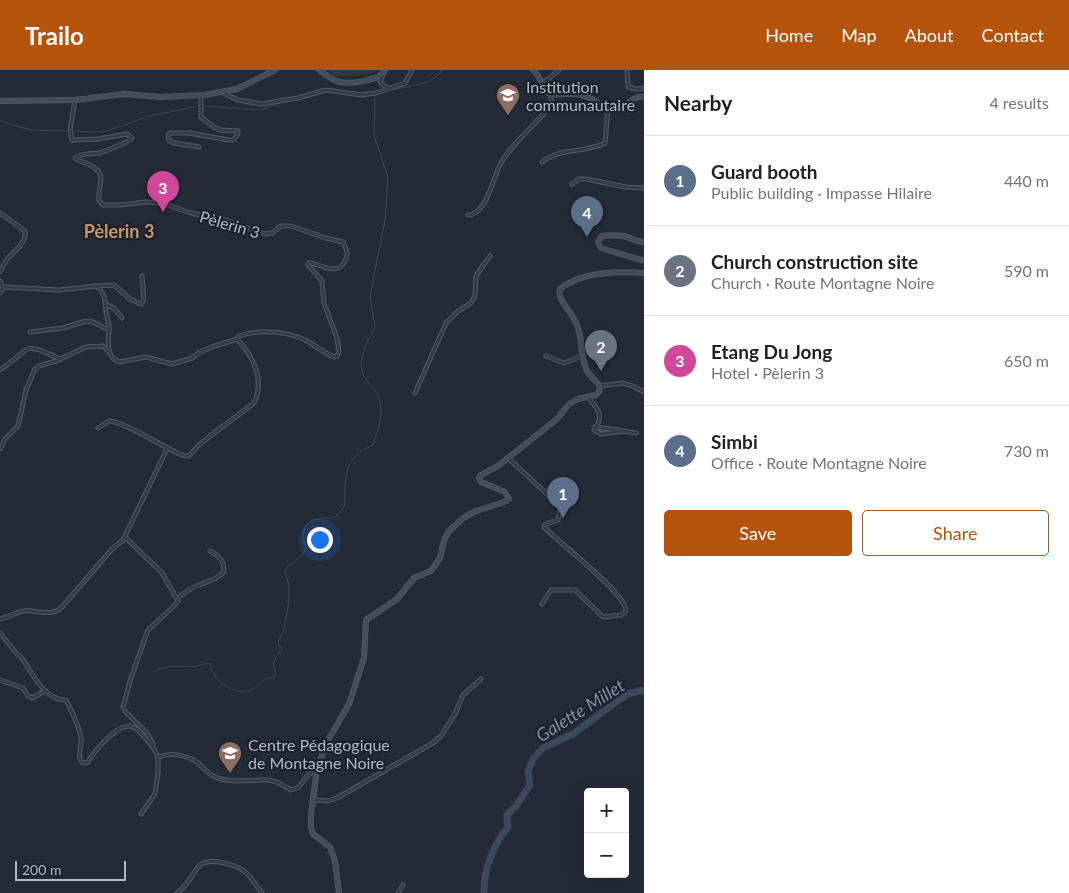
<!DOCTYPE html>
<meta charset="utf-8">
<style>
body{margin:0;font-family:Lato,sans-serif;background:#f6f6f6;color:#202124}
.controls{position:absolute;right:15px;bottom:15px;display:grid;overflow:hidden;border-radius:5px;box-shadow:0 5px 20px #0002}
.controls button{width:45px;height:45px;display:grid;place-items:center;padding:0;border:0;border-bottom:1px solid #e0e0e0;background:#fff;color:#202124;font:25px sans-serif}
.scale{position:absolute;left:15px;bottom:12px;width:111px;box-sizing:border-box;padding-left:5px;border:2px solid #b2b8c4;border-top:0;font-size:14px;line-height:18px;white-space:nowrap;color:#b2b8c4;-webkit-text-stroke:4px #1d222c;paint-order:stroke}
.you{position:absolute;left:319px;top:469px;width:18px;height:18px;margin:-12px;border:4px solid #fff;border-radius:50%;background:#1a73e8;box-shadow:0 0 0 8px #1a73e833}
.badge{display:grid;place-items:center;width:32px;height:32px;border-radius:50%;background:#b45309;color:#fff;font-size:16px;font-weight:700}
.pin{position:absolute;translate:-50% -41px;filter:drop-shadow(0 1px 2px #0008)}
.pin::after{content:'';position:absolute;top:26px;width:18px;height:15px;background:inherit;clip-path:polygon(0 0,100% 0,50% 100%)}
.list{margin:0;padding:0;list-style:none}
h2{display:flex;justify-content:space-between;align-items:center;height:65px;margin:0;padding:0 20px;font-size:21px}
h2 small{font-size:16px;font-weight:400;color:#757577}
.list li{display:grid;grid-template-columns:32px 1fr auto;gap:15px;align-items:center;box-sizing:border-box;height:90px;padding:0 20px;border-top:1px solid #e0e0e0}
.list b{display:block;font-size:19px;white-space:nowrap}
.list p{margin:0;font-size:16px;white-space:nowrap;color:#757577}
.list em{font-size:16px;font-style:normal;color:#757577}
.actions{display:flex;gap:10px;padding:15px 20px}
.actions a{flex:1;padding:11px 0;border:1px solid #b45309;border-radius:5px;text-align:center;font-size:18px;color:#b45309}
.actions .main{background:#b45309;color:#fff}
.map{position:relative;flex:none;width:644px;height:823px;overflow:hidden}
header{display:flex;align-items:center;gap:30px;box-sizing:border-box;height:70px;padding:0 25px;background:#b45309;color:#fff}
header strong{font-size:24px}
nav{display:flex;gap:28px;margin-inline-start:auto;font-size:18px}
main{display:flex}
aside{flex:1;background:#fff}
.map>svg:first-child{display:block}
.green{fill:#2a3b3c}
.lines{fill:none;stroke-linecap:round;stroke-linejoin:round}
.stream{stroke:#3b485e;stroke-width:1}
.river{stroke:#3b485e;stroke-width:7}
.street-casing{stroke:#555b65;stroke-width:5}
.secondary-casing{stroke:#555b65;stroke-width:6}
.street{stroke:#373d48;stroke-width:3}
.secondary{stroke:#464c5a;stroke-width:4.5}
.labels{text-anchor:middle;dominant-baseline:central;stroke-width:4.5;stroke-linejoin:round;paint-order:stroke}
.poi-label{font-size:16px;fill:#b2b8c4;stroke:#1d222c;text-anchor:start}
.street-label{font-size:16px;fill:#b2b8c4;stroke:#1d222c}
.neighbourhood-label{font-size:18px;font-weight:bold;fill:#c6976b;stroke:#1d222c}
.water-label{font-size:18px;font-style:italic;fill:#7d8ea8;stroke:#1d222c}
</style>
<header>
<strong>Trailo</strong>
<nav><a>Home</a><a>Map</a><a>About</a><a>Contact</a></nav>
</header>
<main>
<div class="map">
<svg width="644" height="823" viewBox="0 0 644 823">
<rect width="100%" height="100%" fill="#242b37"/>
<path class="green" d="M328 0H379C367 7 350 6 335 6Z"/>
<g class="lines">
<path class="stream" d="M391 20C406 16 434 16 442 0
M343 21 361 23
M204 36 260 40 283 32
M0 50 12 55 32 60 104 62 150 46 200 36
M154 602C166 592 185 599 198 596 203 594 205 593 210 594 213 611 234 628 253 619 256 617 259 613 262 611 265 609 270 608 274 607L276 604 273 595 276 587 282 579 279 575 278 571 284 560 289 530V514L285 502 287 497 302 485 306 479 303 467 305 457 312 450 335 447 344 437C347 406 340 391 373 375 377 362 383 347 380 333 379 322 369 315 364 306 356 292 367 270 375 258L370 226 385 151 388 107 374 65 375 24"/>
<path class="river" d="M484 823C483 800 494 774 508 757L507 745 516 736 530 715 528 702 533 689 543 678 573 664 627 624 644 620"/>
<g class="street-casing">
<path id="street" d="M627 0 628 17 636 19 644 18
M383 4 380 12 384 16 390 18
M542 14 559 0
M223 23 238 30 261 34 298 28 326 20 361 25 376 23 405 13 412 0
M75 30 70 60 72 70 98 69 127 64 132 68C129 72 106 81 99 83 91 84 81 83 75 88 80 92 85 92 90 95 109 105 97 114 99 131L103 135H120L146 132 163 133 190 143 222 149 265 164 272 163 281 156H291L326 168 343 172C346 179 349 184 345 191 337 207 322 194 309 193L308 195 322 211 324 233 337 268 339 281 337 286 334 287C324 283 316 276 307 271 289 261 259 259 239 266L237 269C254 287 265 311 254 333 236 347 217 360 199 375 196 378 192 384 188 386 181 389 126 351 109 351L98 358
M199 77 174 73 169 70 168 66 170 63H189L229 70H233L238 64V61C232 60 227 61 221 60 214 59 207 52 201 47V25
M542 92C564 76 583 84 605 73L608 38
M572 114 579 109H586L626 117 644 118
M0 143 25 161C27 173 15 180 8 188 5 192 2 198 0 202
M468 145C487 144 492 110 500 95 507 79 537 52 549 38L552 33 550 24
M0 211 3 217 59 220 96 216C105 222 105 231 106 241 106 246 109 251 109 257 109 269 104 286 119 292L146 287 172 294 192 288 200 282 212 277 237 269
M96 216 114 215 130 229 141 234 144 230 142 206
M0 223 3 217
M106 234 115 239 122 248
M30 262 63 258 86 251 93 252 109 260
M546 286 564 293 582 286
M1 299C32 280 20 269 60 289
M600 316 622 313 633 316 644 322
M415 323 446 253 458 241 470 234 475 226 476 206 484 194 490 186
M588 327C594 335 603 342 598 353 597 355 595 358 594 360L602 364 623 361 636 363
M595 357 619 360
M0 379 5 369 18 356 26 320 35 299 39 296 56 291 86 277 103 276 109 282
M508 388 558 434 560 439 558 450 546 454 544 457C559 473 626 523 626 541L621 545 603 547 575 520H551L542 534
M125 467 162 503 178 531 174 536 148 560 131 608 123 637 125 641 147 663 153 674
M177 528C184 523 191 518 199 515 209 510 218 510 224 501 224 490 219 486 210 481
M0 549C8 547 15 543 23 541 37 539 51 548 62 537L112 479 123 470 167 379
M0 563 18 585 22 588C33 604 44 630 66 630 71 639 79 657 81 667 83 676 75 686 83 693H87C94 682 116 655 130 656 137 657 141 663 145 668 151 674 155 679 158 687 171 682 187 685 198 693 203 697 207 703 213 706 229 714 250 710 267 710 276 710 283 716 291 720L299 717 307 706 317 699
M0 610 23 618 28 626 32 628 45 621
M313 730 328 731 337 728 433 673 441 666 455 644 463 625 481 609
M141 744 155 724 158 702V687
M177 823C188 816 191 805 199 796 208 786 237 795 245 802 252 807 256 816 262 823
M398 823 403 815"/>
</g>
<g class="secondary-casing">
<path id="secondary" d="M319 0C325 4 331 9 337 11 347 15 381 11 385 0
M533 0C541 7 542 18 550 24 567 26 572 20 590 28 598 32 606 40 615 39 626 38 632 25 644 27
M0 31 75 30 124 24 161 27 204 25 237 19 275 0
M644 172C637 172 631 168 624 166 617 165 610 165 602 166L598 172 601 178 644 191
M339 823 335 791 330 777 313 764 311 758V744L317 699 327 672 349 634 364 588 366 550 397 529 414 508 431 501 440 488 444 470 449 461 463 448 476 441 504 432 509 429 505 422 481 412 479 408 481 405 498 396 557 349 569 334 578 329 596 325 599 322 600 316C596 311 590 306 587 301 579 284 584 263 573 247 568 238 557 229 560 219 581 202 618 201 644 203"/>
</g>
<use href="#street" class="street"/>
<use href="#secondary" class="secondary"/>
</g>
<defs>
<g id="school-pin" transform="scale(1.25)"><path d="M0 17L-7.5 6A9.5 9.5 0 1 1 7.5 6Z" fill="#8d6e63" stroke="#1d222c"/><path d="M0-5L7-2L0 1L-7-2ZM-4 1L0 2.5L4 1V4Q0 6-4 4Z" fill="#fff"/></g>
</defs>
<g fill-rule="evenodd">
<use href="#school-pin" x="508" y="25"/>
<use href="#school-pin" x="230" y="683"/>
</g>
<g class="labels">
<g class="poi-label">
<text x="526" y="16">Institution<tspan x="526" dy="18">communautaire</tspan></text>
<text x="248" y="674">Centre Pédagogique<tspan x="248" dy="18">de Montagne Noire</tspan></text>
</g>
<g class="street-label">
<text transform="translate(230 154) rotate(16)">Pèlerin 3</text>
</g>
<g class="neighbourhood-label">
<text x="119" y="161">Pèlerin 3</text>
</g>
<g class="water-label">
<text transform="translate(580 640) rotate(-32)">Galette Millet</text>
</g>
</g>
</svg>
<div class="controls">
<button>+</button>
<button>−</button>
</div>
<div class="scale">200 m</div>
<div class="you"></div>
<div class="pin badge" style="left:563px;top:448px;background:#5c6f8a">1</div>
<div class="pin badge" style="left:601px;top:301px;background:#6b7280">2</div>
<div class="pin badge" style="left:163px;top:142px;background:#d1479c">3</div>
<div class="pin badge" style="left:587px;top:167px;background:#5c6f8a">4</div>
</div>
<aside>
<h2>Nearby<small>4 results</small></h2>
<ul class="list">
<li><span class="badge" style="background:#5c6f8a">1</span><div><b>Guard booth</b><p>Public building · Impasse Hilaire</p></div><em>440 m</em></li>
<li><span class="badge" style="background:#6b7280">2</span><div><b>Church construction site</b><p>Church · Route Montagne Noire</p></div><em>590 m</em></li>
<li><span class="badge" style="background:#d1479c">3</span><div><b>Etang Du Jong</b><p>Hotel · Pèlerin 3</p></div><em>650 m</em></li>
<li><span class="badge" style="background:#5c6f8a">4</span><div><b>Simbi</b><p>Office · Route Montagne Noire</p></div><em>730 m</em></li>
</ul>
<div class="actions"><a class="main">Save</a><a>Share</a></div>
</aside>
</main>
